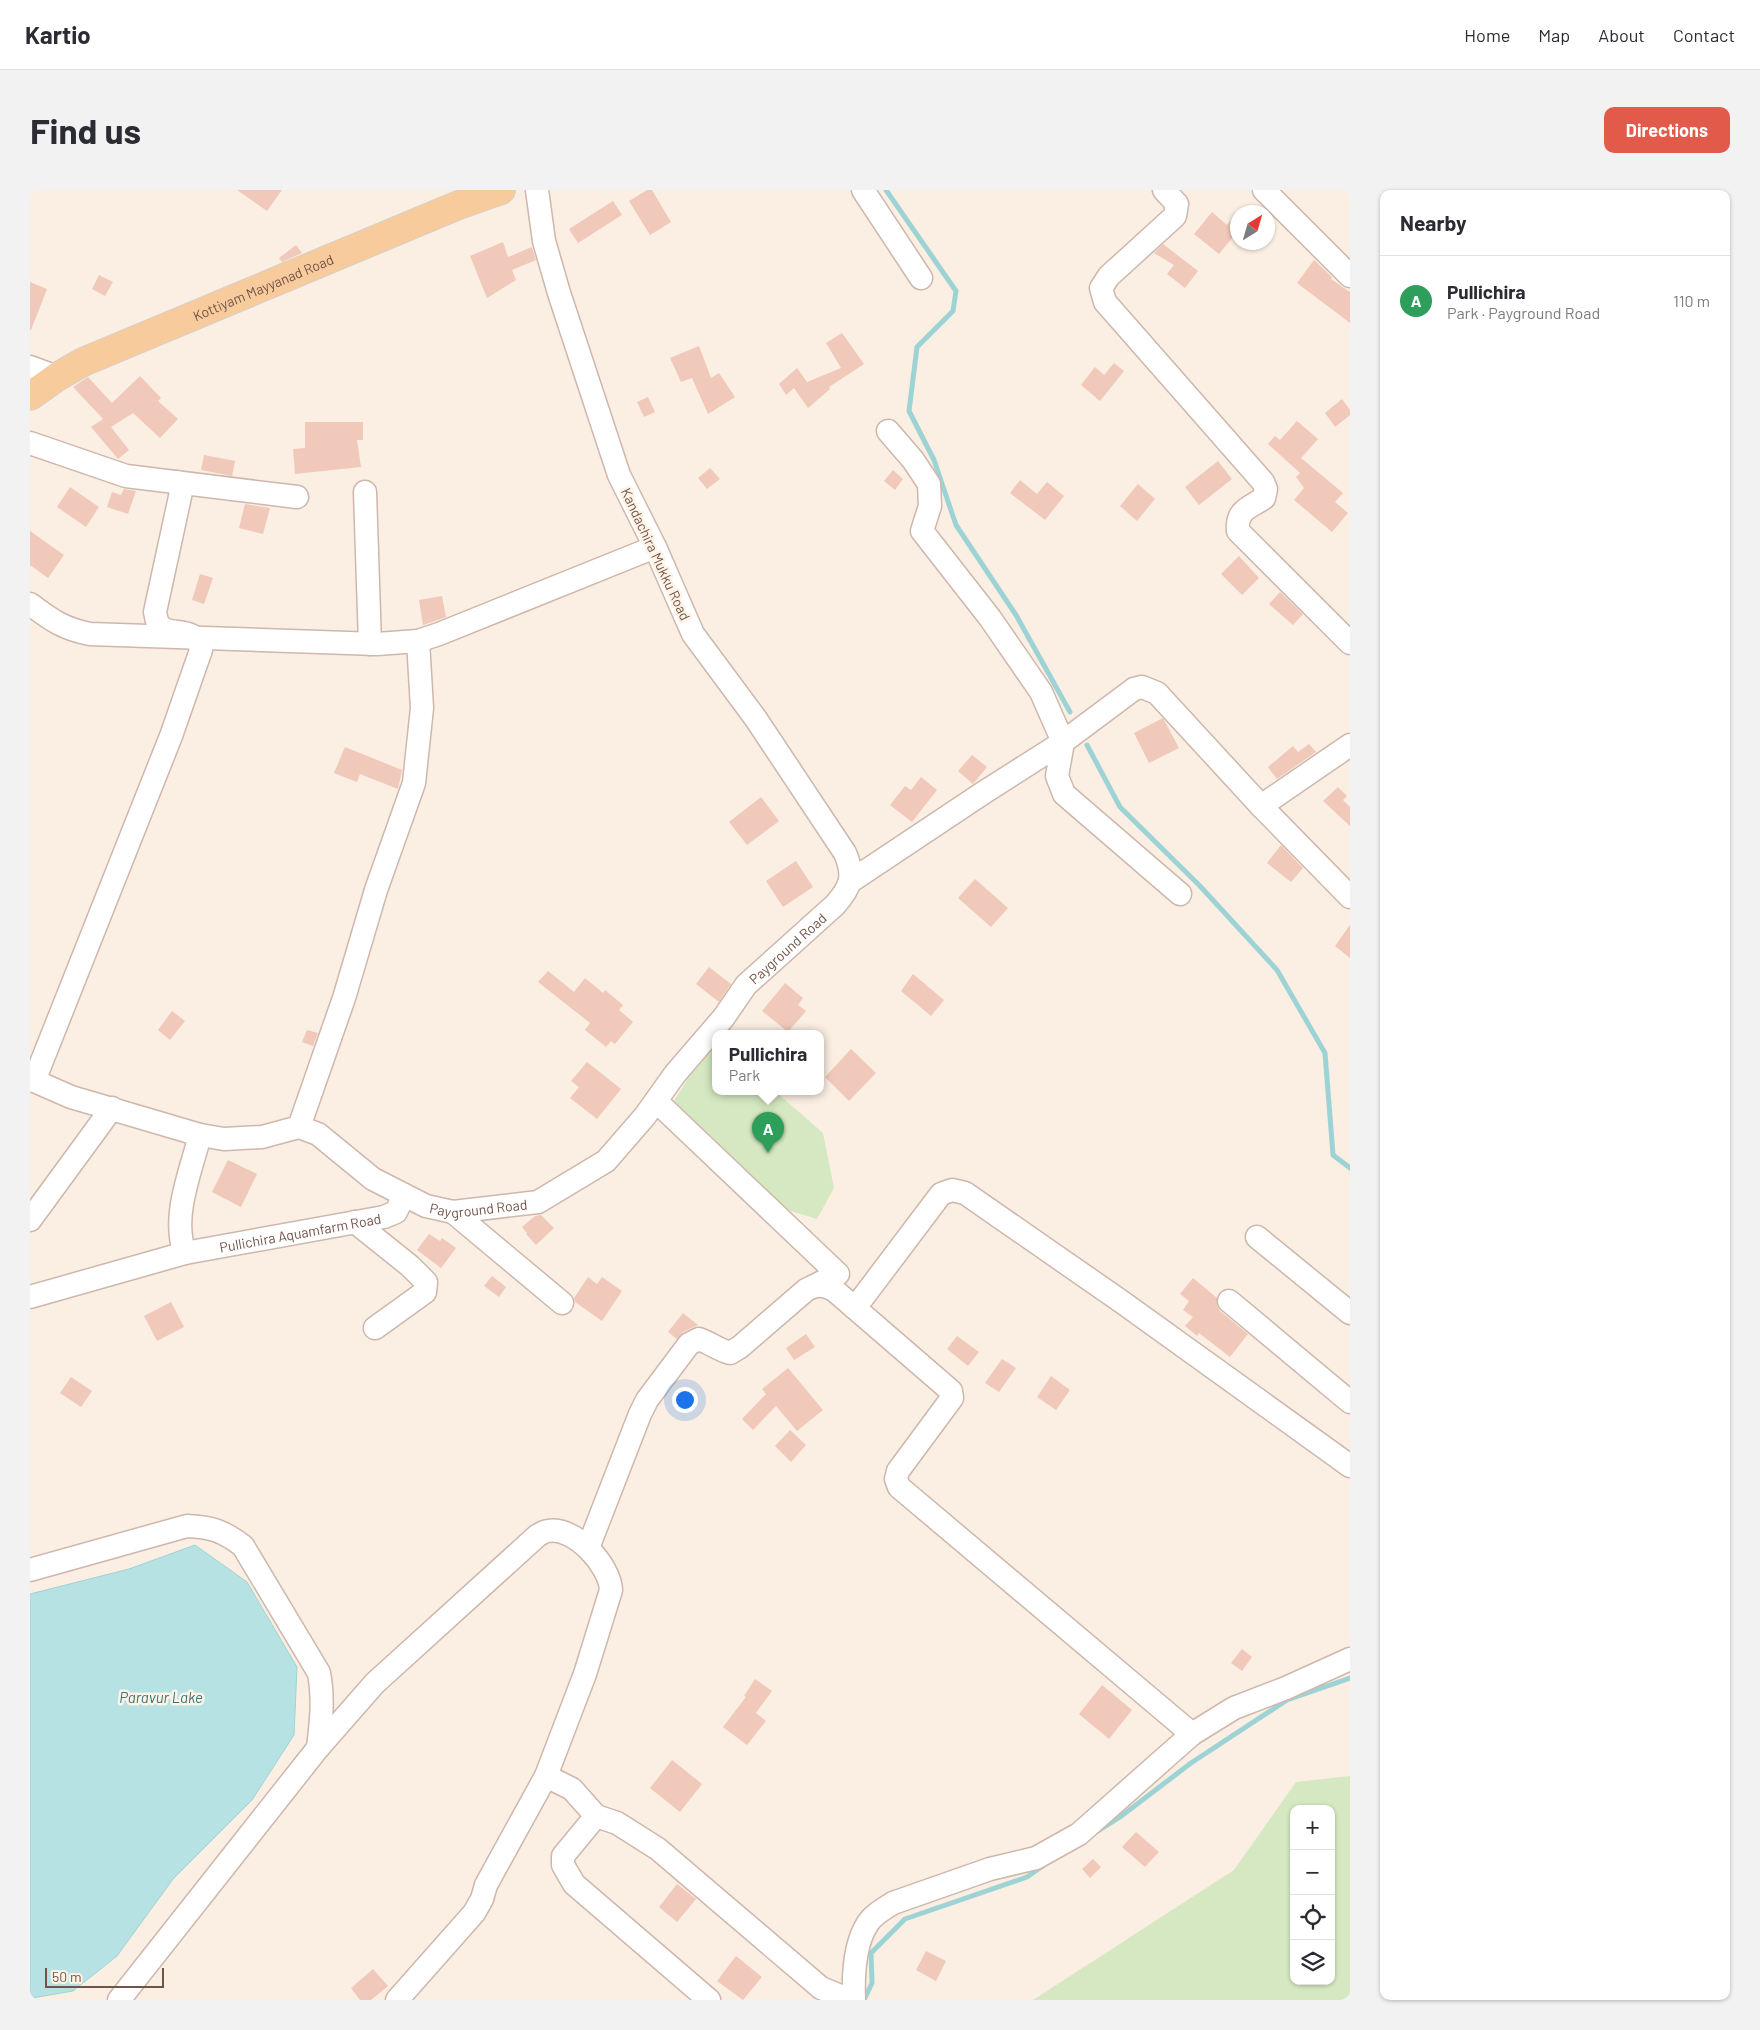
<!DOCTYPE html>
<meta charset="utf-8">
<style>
body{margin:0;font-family:Barlow,sans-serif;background:#f2f2f3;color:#2b2b33}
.controls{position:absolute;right:15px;bottom:15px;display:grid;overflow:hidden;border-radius:10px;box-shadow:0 1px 4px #0004}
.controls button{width:45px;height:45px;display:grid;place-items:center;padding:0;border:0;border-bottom:1px solid #e1e1e2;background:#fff;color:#2b2b33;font:25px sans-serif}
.compass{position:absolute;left:1200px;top:15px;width:45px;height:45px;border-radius:50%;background:#fff;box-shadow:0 1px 4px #0004;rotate:37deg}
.scale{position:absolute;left:15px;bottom:12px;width:119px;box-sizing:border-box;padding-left:5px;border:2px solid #715349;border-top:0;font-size:14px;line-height:18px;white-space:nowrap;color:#715349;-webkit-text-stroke:4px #fef3e7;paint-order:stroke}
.you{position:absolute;left:654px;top:1209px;width:18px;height:18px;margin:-12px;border:4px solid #fff;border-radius:50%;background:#1a73e8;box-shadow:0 0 0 8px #1a73e833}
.badge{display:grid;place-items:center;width:32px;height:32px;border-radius:50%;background:#e25a4a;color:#fff;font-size:16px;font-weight:700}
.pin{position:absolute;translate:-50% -41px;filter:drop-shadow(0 1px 2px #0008)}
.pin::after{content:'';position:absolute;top:26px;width:18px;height:15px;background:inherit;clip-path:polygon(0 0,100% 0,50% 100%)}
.popup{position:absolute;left:682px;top:840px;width:112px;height:65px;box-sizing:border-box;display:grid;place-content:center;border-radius:10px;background:#fff;filter:drop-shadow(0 1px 4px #0005);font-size:16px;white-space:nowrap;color:#7c7c81}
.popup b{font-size:19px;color:#2b2b33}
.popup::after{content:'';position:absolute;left:50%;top:100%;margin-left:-10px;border:10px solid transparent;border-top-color:#fff}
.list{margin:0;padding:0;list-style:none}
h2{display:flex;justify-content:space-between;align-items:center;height:65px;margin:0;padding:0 20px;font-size:21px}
h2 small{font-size:16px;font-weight:400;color:#7c7c81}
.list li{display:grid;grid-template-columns:32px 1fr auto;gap:15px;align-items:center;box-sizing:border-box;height:90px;padding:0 20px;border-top:1px solid #e1e1e2}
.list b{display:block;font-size:19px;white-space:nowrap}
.list p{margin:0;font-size:16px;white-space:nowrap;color:#7c7c81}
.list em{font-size:16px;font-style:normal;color:#7c7c81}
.icon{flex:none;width:28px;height:28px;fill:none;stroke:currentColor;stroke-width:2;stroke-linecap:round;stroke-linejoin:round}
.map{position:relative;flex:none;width:1320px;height:1810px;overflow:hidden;border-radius:10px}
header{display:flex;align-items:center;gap:30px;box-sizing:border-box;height:70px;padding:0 25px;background:#fff;border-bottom:1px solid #e1e1e2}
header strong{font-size:24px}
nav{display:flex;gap:28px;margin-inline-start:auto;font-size:18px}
.intro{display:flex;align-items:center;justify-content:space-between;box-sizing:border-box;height:120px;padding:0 30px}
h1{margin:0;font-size:35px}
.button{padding:12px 22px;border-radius:10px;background:#e25a4a;color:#fff;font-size:18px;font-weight:700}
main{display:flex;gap:30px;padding:0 30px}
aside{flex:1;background:#fff;border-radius:10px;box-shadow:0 1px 4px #0004}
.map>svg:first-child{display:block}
.green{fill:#d5e8c1;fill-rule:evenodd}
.water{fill:#b7e2e4;stroke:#9ed3d5}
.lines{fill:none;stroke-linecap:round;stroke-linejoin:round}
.stream{stroke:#9ed3d5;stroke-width:5}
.building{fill:#f0c9ba}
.minor-casing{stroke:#ceb7ac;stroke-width:25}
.major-casing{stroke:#d7cfcc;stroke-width:30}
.minor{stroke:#fff;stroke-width:22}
.major{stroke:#f8cb9c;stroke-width:28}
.labels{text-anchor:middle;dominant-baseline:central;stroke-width:5;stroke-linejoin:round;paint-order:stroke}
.street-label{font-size:14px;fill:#715349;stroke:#fef3e7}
.water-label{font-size:15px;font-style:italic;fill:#3e7477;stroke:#fef3e7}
</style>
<header>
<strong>Kartio</strong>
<nav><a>Home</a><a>Map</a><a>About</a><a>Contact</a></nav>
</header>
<div class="intro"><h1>Find us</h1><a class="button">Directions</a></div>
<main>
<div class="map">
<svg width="1320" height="1810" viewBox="0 0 1320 1810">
<rect width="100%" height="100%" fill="#fbeee2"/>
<path class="green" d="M683 859 685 860 686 902H746L793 943 804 998 787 1029 761 1021 715 1010 640 917 659 887Z
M1320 1586V1810H1003L1204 1680 1266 1592ZM1264 1619H1301V1791H1264Z"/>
<path class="water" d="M165 1355 217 1392 267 1477 264 1545 222 1610 143 1689 87 1766 43 1801 2 1808 0 1807V1404L99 1379Z"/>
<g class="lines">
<path class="stream" d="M856 0 926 101 923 121 887 157 879 221 904 270 926 335 986 425 1040 522
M1057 555 1090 617 1170 696 1247 780 1295 863 1303 965 1320 978
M1068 1641 1090 1627 1161 1573 1257 1510 1320 1488
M834 1810 842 1793 841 1763 875 1729 997 1687 1014 1675"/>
</g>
<path class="building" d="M207 0H252L237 21Z
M617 0H622L641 32 620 45 599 11Z
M583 11 592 25 548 53 539 39Z
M1182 22 1197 35 1208 22V41L1189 64 1164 44Z
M473 52 478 67 502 57 506 70 482 80 486 90 457 108 440 66Z
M1133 54 1168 81 1155 98 1137 84 1144 75 1124 63Z
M266 55 272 63 252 72 249 68Z
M1284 70 1302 87 1301 89 1320 102V133L1267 93Z
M69 85 83 92 75 106 62 99Z
M0 92 17 99 1 140H0Z
M812 143 834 174 799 197 800 199 778 218 764 198 756 205 749 194 767 178 777 192 811 178 796 153Z
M669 156 681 188 689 183 705 207 678 224 662 188 651 192 640 168Z
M1084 173 1094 181 1070 211 1051 195 1065 177 1074 185Z
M110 186 131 208 128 211 148 229 130 248 103 223 81 237 99 260 88 269 61 237 73 229 43 197 58 187 82 213Z
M618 207 625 222 614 227 607 212Z
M1312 209 1320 220V225L1305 237 1295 223Z
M1267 231 1288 249 1271 268 1313 303 1305 312 1318 323 1302 342 1264 310 1274 298 1266 287 1270 283 1238 254 1245 246 1250 250Z
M275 232H333V250H327L331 277 265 284 263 259 275 258Z
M174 265 205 271 202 286 171 280Z
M1188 271 1202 289 1169 315 1155 297Z
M680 278 690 289 677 299 668 288Z
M863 280 873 289 865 300 854 291Z
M990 290 1007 304 1017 292 1034 306 1015 330 980 303Z
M1108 294 1125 309 1107 331 1090 316Z
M40 297 69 317 56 337 27 317Z
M94 299 106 301 98 324 77 317 82 302 91 305Z
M215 314 240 318 233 344 209 338Z
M0 341 34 365 18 388 0 375Z
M1209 366 1229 388 1212 405 1191 384Z
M170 384 183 388 174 414 162 410Z
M1250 402 1273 424 1263 435 1239 414Z
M412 406 416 427 393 435 389 410Z
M1133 528 1149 558 1119 573 1104 543Z
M1279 554 1286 562 1247 589 1238 577 1263 556 1268 562Z
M315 557 372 580 368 599 330 584 327 592 304 583Z
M942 565 957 577 943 594 928 581Z
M891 587 907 600 882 632 860 615 875 596 881 600Z
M1308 597 1317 606 1313 610 1320 617V636L1293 611Z
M731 607 749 631 717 655 699 632Z
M1251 655 1273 678 1261 692 1237 673Z
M766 671 783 697 753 717 736 691Z
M945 689 978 718 961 737 928 708Z
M1320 735V768L1305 756Z
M679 777 701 794 689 812 666 794Z
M518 781 544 802 555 788 573 803 575 800 593 815 589 820 603 832 585 854 581 851 576 857 555 840 560 833 508 792Z
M883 784 914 810 901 826 871 801Z
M755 793 773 808 768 815 776 821 758 842 732 821Z
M142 821 155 831 140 850 128 840Z
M277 840 288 843 283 856 272 852Z
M821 859 846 883 819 911 795 887Z
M557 872 591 899 567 929 540 908 549 897 541 891Z
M198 970 227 984 211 1017 182 1002Z
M511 1025 524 1038 506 1055 496 1044 497 1043 492 1037 505 1026Z
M399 1044 410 1051 412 1048 426 1058 411 1078 387 1060Z
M462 1086 476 1097 469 1107 454 1096Z
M558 1087 567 1094 572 1087 592 1101 572 1131 545 1112 544 1108Z
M1163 1088 1187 1108V1115L1190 1121 1218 1144 1200 1167 1169 1143 1167 1146 1155 1136 1163 1127 1153 1120 1159 1111 1150 1104Z
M141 1112 154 1137 127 1151 114 1126Z
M653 1123 668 1135 653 1142 647 1149 638 1142Z
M776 1144 785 1157 764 1170 756 1158Z
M927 1146 949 1162 938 1176 917 1159Z
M972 1169 986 1178 969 1202 955 1193Z
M758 1178 793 1220 767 1241 746 1216 723 1240 712 1229 736 1204 732 1199Z
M1021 1186 1040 1200 1026 1220 1007 1207Z
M41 1187 62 1201 51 1217 30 1203Z
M760 1240 776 1255 761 1272 745 1256Z
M1212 1459 1222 1467 1212 1481 1201 1473Z
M725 1489 742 1501 726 1523 736 1531 717 1555 693 1537 716 1507 714 1506Z
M1072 1495 1102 1520 1079 1549 1049 1524Z
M642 1570 672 1594 650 1622 620 1598Z
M1106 1642 1129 1662 1115 1677 1092 1657Z
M1063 1669 1071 1677 1060 1688 1052 1679Z
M647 1694 666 1709 647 1732 629 1717Z
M896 1761 916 1771 906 1791 886 1780Z
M706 1766 732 1787 713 1810 687 1791Z
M343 1779 358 1796 341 1810H330L321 1798Z"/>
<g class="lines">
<g class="minor-casing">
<g id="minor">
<path d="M833 0 891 88"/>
<path d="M1134 0 1147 14 1145 26 1079 86 1071 98 1075 112 1233 292 1236 299 1234 308C1219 318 1206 320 1208 341L1320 453"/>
<path d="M1234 0 1320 86"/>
<path d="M0 177 27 187"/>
<path d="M858 241 883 270 899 294 900 316 892 341 960 428 1011 502 1033 552 1027 586 1034 604 1150 704"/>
<path d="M0 253 96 286 267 307"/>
<path d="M335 302 340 454"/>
<path d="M0 414C21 430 34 439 60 444L347 454 388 451 409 444 625 357"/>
<path d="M1231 616 1320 555"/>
<path d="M821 691 953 603 1033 552 1104 499 1112 497 1127 503 1231 616 1320 707"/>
<path id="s1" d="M0 889 41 907 170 945 194 949 232 947 269 937 288 944 343 989 396 1016 423 1022 508 1012 576 971 615 926 645 884 694 827 716 795 805 715C821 697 825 686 815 663L726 529 663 444 625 357 589 285 529 103 514 51 507 0"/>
<path d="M4 891 141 546 171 460C165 432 137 450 128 433 126 430 126 425 125 422L151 302 147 292"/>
<path d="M626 911 808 1084 784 1096"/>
<path d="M269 937 314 808 346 700 384 593 392 518 388 451"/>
<path id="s2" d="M170 945C161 981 141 1027 155 1063L354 1027 366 1022 374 1005"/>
<path d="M423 1022 532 1113"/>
<path d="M0 1030 82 918"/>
<path d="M325 1032 380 1076 396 1092 395 1102 345 1138"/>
<path d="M1227 1047 1320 1123"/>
<path d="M0 1107 155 1063"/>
<path d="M1199 1111 1320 1212"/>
<path d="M825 1118 911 1004 922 1000 935 1003 1092 1112 1320 1276"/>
<path d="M558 1358 610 1224 617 1210 659 1154 669 1149C680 1153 689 1160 700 1163L710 1157 776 1100C787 1094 793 1095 804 1100L921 1201 922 1208 868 1281 866 1289 869 1297 1162 1544"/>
<path d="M0 1380 157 1336C182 1337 193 1341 213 1356L289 1483C294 1509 291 1532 288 1558"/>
<path d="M516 1586 542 1599 566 1626 533 1666V1675L544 1694 679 1810"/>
<path d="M566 1626 587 1633 628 1659 791 1798 820 1810"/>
<path d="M89 1810 288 1558 345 1493 507 1346C510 1344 515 1341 518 1341 545 1336 580 1376 581 1400L555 1484 516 1586 456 1695 452 1709 444 1723 367 1810"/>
<path d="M824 1810C823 1785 824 1754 838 1733 844 1724 854 1719 863 1713L960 1679 1006 1668 1049 1644 1162 1544 1204 1518 1256 1498 1320 1469"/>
</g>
</g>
<g class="major-casing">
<g id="major">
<path id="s3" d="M0 206 27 187 53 172 431 14 471 0"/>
</g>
</g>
<use href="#minor" class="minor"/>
<use href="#major" class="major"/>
</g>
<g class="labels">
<g class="street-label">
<text stroke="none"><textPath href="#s3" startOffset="258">Kottiyam Mayyanad Road</textPath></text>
<text transform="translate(626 364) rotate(65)">Kandachira Mukku Road</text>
<text stroke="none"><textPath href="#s1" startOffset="904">Payground Road</textPath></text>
<text stroke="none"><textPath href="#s1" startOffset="484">Payground Road</textPath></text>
<text stroke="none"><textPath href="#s2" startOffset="238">Pullichira Aquamfarm Road</textPath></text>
</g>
<g class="water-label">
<text x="131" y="1507">Paravur Lake</text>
</g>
</g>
</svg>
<div class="controls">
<button>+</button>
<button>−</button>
<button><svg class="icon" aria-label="locate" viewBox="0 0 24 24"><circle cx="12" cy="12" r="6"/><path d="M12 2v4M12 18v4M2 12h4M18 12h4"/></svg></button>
<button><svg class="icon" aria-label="layers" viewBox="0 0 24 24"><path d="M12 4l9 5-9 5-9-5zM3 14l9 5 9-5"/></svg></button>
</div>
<svg class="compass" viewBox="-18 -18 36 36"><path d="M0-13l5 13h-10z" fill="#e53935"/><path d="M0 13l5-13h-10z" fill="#7c7c81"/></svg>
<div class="scale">50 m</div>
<div class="you"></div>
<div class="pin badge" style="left:738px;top:963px;background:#2e9e5b">A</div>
<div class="popup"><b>Pullichira</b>Park</div>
</div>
<aside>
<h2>Nearby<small></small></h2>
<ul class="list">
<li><span class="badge" style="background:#2e9e5b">A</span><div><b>Pullichira</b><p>Park · Payground Road</p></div><em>110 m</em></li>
</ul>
</aside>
</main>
